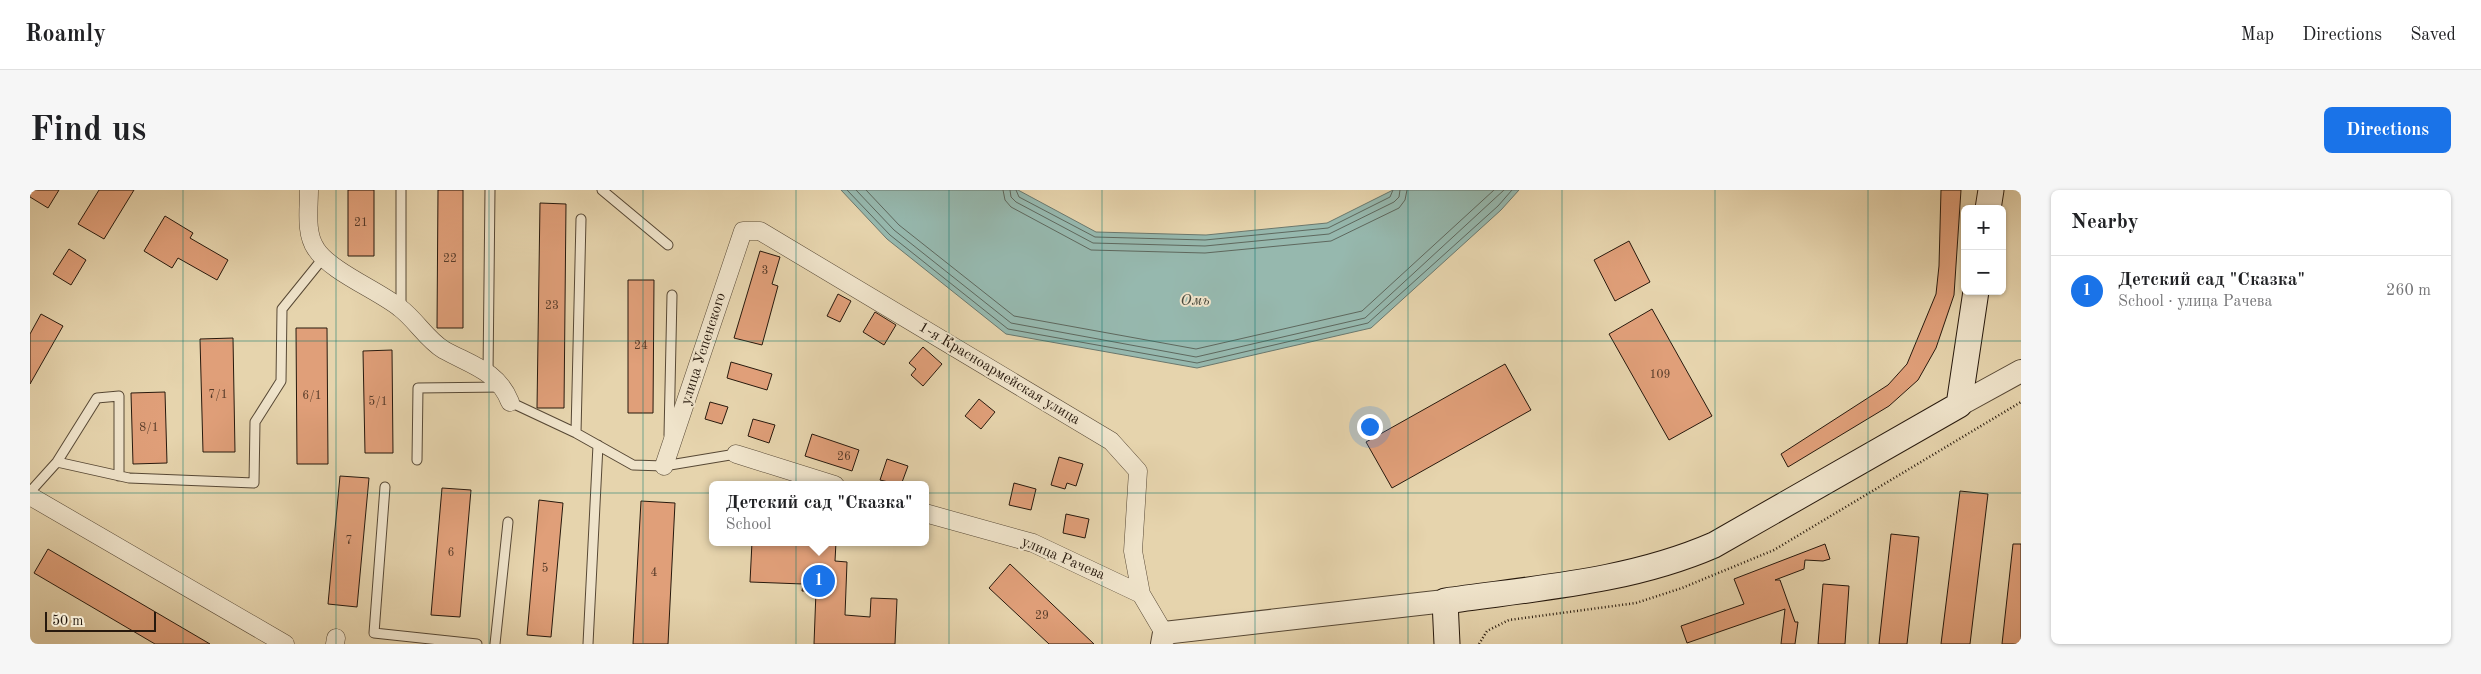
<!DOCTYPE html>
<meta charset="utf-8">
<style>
body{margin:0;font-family:"Old Standard TT",serif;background:#f6f6f6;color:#202124}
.controls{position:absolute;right:15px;top:15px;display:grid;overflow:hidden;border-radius:8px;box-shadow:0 1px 4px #0004}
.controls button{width:45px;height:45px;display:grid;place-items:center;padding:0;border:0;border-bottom:1px solid #e0e0e0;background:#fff;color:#202124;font:25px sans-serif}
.scale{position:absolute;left:15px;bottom:12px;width:111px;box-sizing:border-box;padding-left:5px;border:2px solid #27190d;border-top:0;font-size:14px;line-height:18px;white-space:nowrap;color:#27190d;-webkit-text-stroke:4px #efe3ca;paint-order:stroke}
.you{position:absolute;left:1339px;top:236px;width:18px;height:18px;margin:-12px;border:4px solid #fff;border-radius:50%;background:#1a73e8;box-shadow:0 0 0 8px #1a73e833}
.badge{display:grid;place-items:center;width:32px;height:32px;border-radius:50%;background:#1a73e8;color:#fff;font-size:16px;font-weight:700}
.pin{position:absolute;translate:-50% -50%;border:2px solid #fff;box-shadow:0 1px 5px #0006}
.popup{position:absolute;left:679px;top:291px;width:220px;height:65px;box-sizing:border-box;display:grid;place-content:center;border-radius:8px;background:#fff;filter:drop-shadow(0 1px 4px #0005);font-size:16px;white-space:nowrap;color:#757577}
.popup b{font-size:19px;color:#202124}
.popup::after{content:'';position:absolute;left:50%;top:100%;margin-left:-10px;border:10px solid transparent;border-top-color:#fff}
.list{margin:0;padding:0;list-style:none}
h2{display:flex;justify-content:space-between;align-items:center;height:65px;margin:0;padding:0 20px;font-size:21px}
h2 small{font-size:16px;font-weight:400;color:#757577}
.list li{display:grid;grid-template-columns:32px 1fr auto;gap:15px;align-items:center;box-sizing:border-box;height:70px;padding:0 20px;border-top:1px solid #e0e0e0}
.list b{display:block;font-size:19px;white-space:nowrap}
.list p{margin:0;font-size:16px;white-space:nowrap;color:#757577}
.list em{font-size:16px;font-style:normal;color:#757577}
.map{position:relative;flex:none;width:1991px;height:454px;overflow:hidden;border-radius:8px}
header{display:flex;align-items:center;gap:30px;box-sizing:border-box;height:70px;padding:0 25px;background:#fff;border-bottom:1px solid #e0e0e0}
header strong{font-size:24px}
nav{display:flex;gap:28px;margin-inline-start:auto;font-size:18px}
.intro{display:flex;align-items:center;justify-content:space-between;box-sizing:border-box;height:120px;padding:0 30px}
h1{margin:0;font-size:35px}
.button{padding:12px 22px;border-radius:8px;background:#1a73e8;color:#fff;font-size:18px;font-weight:700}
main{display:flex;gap:30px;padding:0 30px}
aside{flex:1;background:#fff;border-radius:8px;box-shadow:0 1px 4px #0004}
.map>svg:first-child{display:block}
.water{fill:#96b8ae;stroke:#6a786e}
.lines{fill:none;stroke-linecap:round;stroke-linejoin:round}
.shore{stroke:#5e685e;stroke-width:1}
.building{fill:#e09f79;stroke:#27190d}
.service-casing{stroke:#574835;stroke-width:11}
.minor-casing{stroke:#574835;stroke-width:19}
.tertiary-casing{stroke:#574835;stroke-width:24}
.secondary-casing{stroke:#27190d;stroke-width:27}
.path{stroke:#27190d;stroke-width:2.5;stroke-dasharray:1 2.5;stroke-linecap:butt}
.service{stroke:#efe3ca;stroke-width:9}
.minor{stroke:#efe3ca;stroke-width:18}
.tertiary{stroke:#efe3ca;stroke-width:22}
.secondary{stroke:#efe3ca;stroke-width:25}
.grid{fill:none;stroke:#0f766e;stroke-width:1;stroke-opacity:0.55}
.labels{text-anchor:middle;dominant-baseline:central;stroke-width:4;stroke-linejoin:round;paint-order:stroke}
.number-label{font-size:12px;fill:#553a28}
.street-label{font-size:15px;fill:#27190d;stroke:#efe3ca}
.water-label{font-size:16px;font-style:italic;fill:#48493d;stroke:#efe3ca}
</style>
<header>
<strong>Roamly</strong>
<nav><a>Map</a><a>Directions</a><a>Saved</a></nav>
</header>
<div class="intro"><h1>Find us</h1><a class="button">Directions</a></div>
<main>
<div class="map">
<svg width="1991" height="454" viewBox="0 0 1991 454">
<rect width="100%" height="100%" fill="#e6d4ad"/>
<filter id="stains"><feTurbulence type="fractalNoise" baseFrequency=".004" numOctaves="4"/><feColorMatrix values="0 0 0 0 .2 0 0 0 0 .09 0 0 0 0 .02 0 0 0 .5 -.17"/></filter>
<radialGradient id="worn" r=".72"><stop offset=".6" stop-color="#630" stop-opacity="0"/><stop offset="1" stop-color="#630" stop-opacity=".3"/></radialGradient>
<path class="water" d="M811 0H988L1066 42 1176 45 1297 33 1363 0H1489L1471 20 1341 138 1167 178 976 144 857 49Z"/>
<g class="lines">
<path class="shore" d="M817 0 860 45 978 139 1167 173 1338 133 1468 16 1482 0
M826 0 864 40 981 133 1166 167 1335 128 1474 0
M836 0 869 35 984 126 1166 159 1332 121 1464 0
M973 0 975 10 981 17 1061 60 1175 63 1301 51 1369 18 1375 10 1377 0
M980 0 981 7 986 12 1063 53 1175 56 1299 44 1364 12 1369 7 1370 0
M986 0 989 7 1065 47 1175 50 1298 38 1360 7 1363 0"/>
</g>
<path class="building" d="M0 0H29L18 18 0 7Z
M69 0H104L74 49 48 34Z
M318 0H344V66H318Z
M408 0H433V138H407Z
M1911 0H1931L1924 105 1906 158 1888 190 1859 216 1758 277 1751 264 1858 195 1877 174 1906 104 1909 76Z
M510 13 536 14 534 218H507Z
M135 26 163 43 160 48 198 70 187 90 148 68 142 78 114 61Z
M1599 51 1620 92 1585 111 1564 70Z
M39 59 56 70 41 95 23 84Z
M730 61 750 67 742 94 748 96 732 155 704 148Z
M598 90H624L623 223H598Z
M808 104 821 111 810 132 797 126Z
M1622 119 1682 226 1639 250 1579 144Z
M845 122 866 135 854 155 833 142Z
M11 124 33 136 0 194V144Z
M266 138H297L298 274H267Z
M203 148 205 262H173L170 149Z
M893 157 912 174 893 196 881 185 886 179 879 173Z
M362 160 363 263H335L333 161Z
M701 172 742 184 737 200 697 188Z
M1475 174 1501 220 1362 298 1336 252Z
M135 202 137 273 103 274 101 203Z
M949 209 965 222 951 239 935 226Z
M680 212 698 217 692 234 675 229Z
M723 229 745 235 739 253 718 246Z
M782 244 829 260 822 281 775 266Z
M1029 267 1053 274 1046 296 1037 293 1035 299 1021 295Z
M857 269 878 276 871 295 850 290Z
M310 286 339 288 327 417 298 414Z
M984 293 1006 299 1001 320 979 315Z
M412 298 441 300 430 427 401 425Z
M1930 301 1958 304 1940 454H1911Z
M509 310 533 313 521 447 497 445Z
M611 311 645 313 638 454H603Z
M1036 324 1059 329 1055 348 1033 343Z
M1861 344 1889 347 1877 454H1849Z
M722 352H806L805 371 817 372 815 425 840 427 841 408 867 409 865 454H784L786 401H772L773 394 720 392Z
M1795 354 1800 369 1793 371 1775 370 1774 379 1745 390H1750L1765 432H1768L1765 454H1751L1755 419 1657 453 1651 436 1714 414 1704 389Z
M1983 354H1991V454H1972Z
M18 359 180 454H125L4 383Z
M980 374 1064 454H1019L959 398Z
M1793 394 1819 396 1815 454H1788Z"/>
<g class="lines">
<g class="service-casing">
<path id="service" d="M572 0 638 55
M371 118V0
M458 184 460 0
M480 212 546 243 603 275 634 276 706 264
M546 243 551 29
M639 245 642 105
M387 270 388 198 472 197
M27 272 67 208 89 206V286
M355 297 344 443 447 454
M0 302 27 272 99 288 224 293 225 232 251 191 252 119 294 67
M465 454 478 332
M558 454 568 255"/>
</g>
<g class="minor-casing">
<path id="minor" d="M279 0C279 19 275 43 286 59 300 81 349 101 370 118 386 130 397 150 414 160 441 175 468 181 480 212
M706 264 805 295
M634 276 713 41H730L1081 251 1108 281 1103 361 1111 404 1134 443
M0 306 255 454
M895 323 1003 353 1111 404
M305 454 306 448"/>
</g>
<g class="tertiary-casing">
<path id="tertiary" d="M1929 215 1991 181
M1132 454 1134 443 1415 411"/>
</g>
<g class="secondary-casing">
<path id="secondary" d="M1958 19 1961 0
M1417 454 1415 411C1506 398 1599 392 1684 355L1929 215 1946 101"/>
</g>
<path class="path" d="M1449 454 1457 441 1479 430 1606 413 1652 398 1744 360 1991 212"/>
<use href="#service" class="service"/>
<use href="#minor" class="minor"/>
<use href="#tertiary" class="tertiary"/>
<use href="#secondary" class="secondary"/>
</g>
<path class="grid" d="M153 0V454M306 0V454M459 0V454M613 0V454M766 0V454M919 0V454M1072 0V454M1225 0V454M1378 0V454M1532 0V454M1685 0V454M1838 0V454M0 151H1991M0 303H1991"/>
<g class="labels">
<g class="number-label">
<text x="331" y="33">21</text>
<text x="420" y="69">22</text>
<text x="735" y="81">3</text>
<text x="522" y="116">23</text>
<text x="611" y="156">24</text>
<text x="1630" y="185">109</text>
<text x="188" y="205">7/1</text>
<text x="282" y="206">6/1</text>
<text x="348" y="212">5/1</text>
<text x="119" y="238">8/1</text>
<text x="814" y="267">26</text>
<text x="319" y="351">7</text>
<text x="421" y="363">6</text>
<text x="515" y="379">5</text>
<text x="624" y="383">4</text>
<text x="1012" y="426">29</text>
</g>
<g class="street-label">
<text transform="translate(674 159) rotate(-72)">улица Успенского</text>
<text transform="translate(969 184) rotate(31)">1-я Красноармейская улица</text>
<text transform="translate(1033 369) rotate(23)">улица Рачева</text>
</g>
<g class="water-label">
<text x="1165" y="111">Омь</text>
</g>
</g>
<rect width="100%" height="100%" filter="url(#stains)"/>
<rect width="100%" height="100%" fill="url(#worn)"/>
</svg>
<div class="controls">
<button>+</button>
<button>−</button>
</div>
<div class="scale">50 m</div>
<div class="you"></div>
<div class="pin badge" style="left:789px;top:391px">1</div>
<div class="popup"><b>Детский сад &quot;Сказка&quot;</b>School</div>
</div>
<aside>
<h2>Nearby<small></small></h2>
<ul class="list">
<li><span class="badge">1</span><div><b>Детский сад &quot;Сказка&quot;</b><p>School · улица Рачева</p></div><em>260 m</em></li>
</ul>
</aside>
</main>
